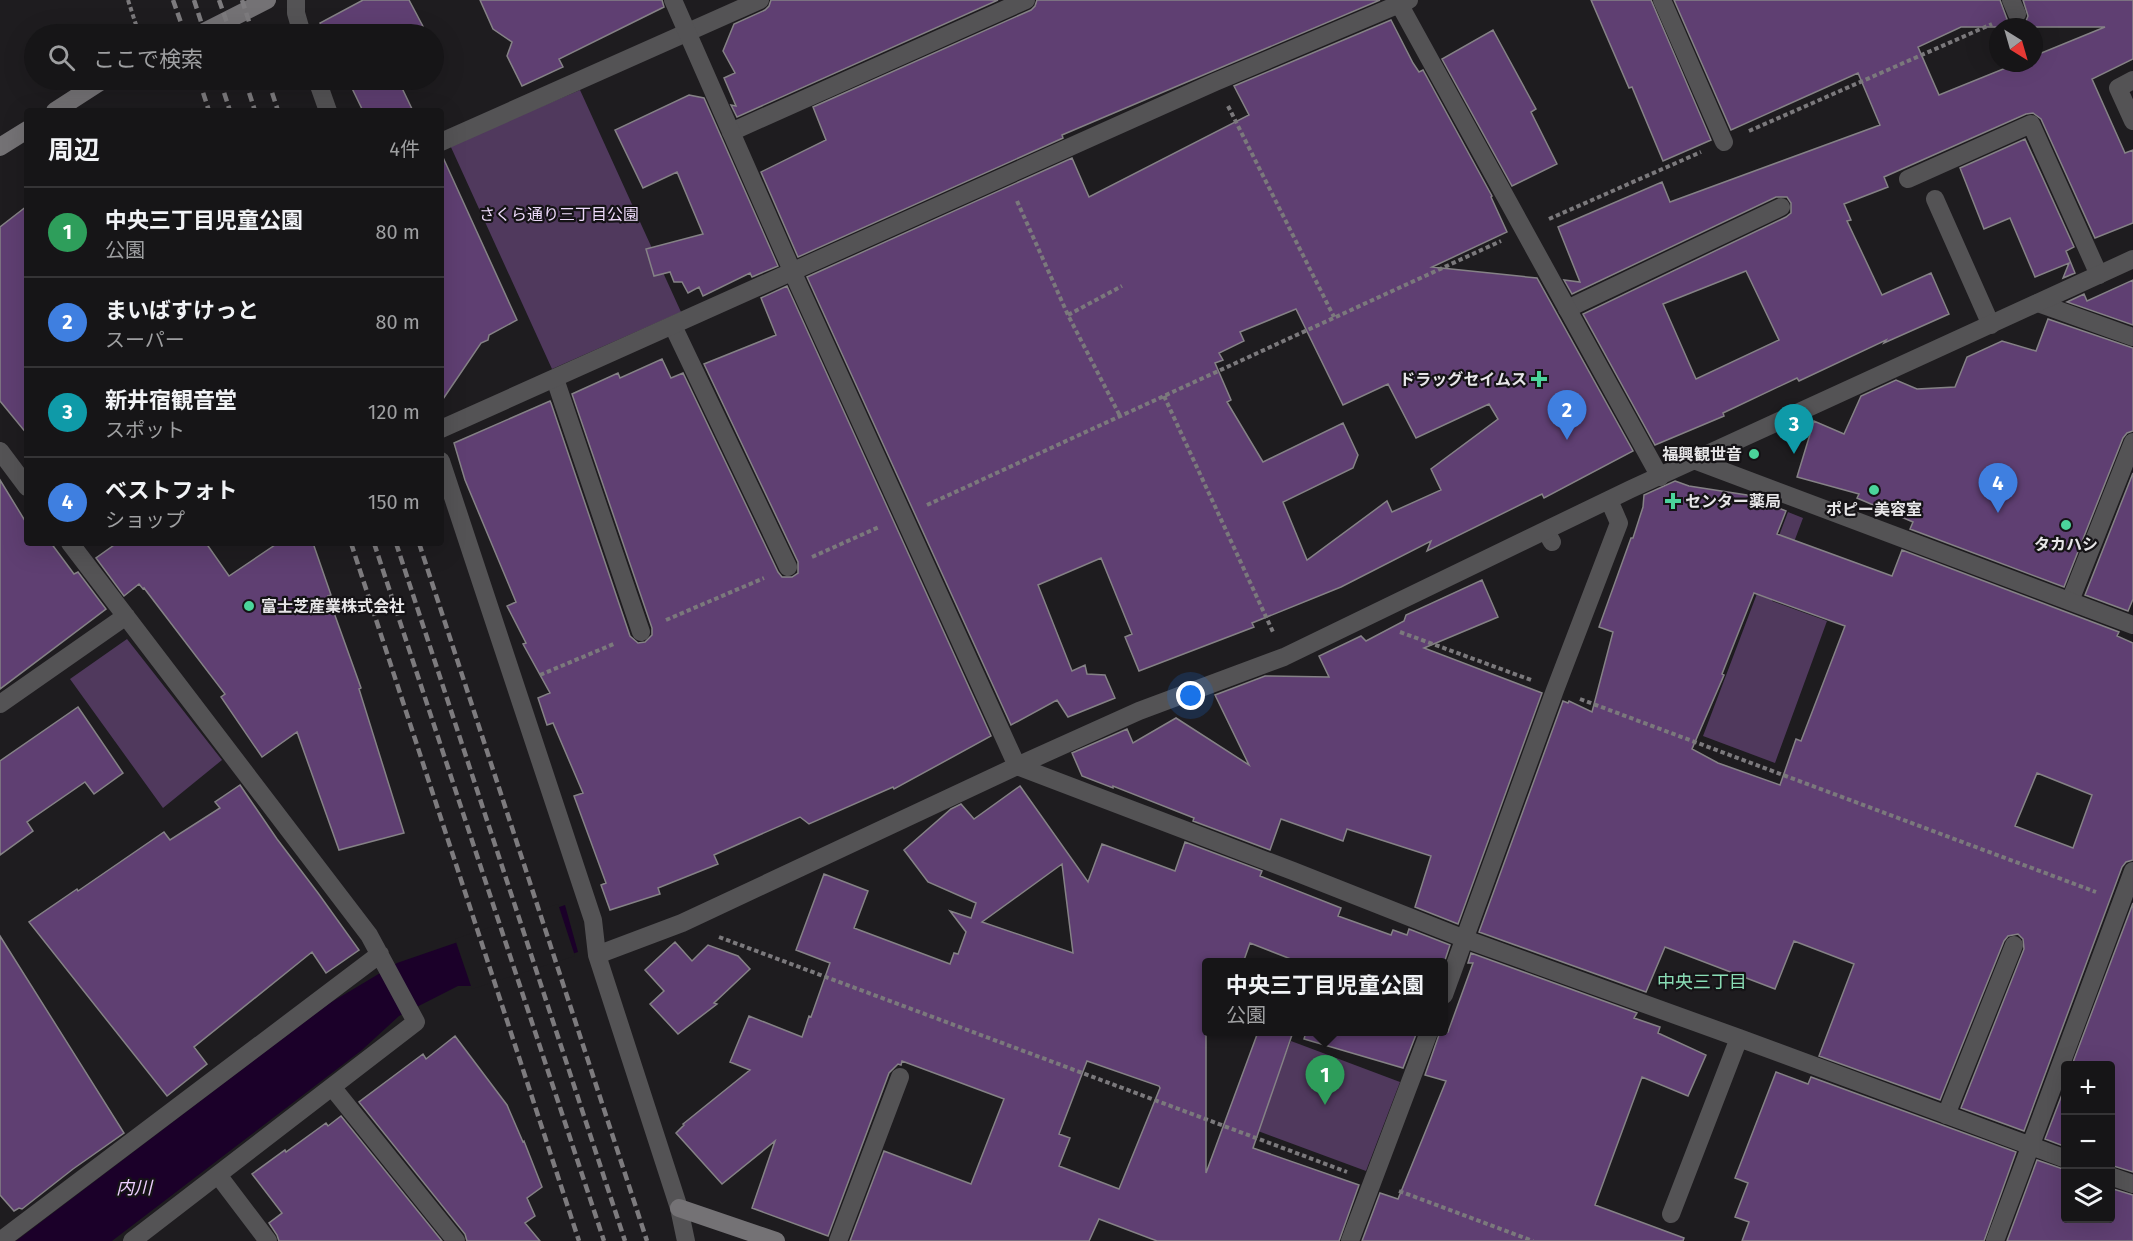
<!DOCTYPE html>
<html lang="ja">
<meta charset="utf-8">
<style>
body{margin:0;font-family:"Fira Sans","Noto Sans JP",sans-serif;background:#232224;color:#f1f3f6}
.controls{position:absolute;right:18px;bottom:18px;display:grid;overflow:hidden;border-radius:6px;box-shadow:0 6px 24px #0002}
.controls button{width:54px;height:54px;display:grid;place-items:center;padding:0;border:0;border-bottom:2px solid #353436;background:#161517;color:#f1f3f6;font:30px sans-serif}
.compass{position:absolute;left:1989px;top:18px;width:54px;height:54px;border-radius:50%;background:#161517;box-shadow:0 6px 24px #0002;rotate:143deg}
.you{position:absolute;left:1191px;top:696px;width:21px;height:21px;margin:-15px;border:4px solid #fff;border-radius:50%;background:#1a73e8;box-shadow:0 0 0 9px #1a73e833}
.badge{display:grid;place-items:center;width:39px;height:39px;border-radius:50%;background:#4bd49b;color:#fff;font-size:20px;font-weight:700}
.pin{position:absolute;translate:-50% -50px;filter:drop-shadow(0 2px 3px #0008)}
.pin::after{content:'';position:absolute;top:32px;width:21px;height:18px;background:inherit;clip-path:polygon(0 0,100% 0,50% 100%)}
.popup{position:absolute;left:1202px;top:958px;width:246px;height:78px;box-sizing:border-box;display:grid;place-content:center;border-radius:6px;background:#161517;filter:drop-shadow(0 2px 4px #0005);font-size:20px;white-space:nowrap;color:#9e9fa1}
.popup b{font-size:22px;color:#f1f3f6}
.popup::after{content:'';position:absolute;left:50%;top:100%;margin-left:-12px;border:12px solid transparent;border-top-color:#161517}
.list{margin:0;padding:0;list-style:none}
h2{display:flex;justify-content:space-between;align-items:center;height:78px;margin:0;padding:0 24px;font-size:26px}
h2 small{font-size:20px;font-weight:400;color:#9e9fa1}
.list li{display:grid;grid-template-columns:39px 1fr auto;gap:18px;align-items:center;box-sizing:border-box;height:90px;padding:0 24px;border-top:2px solid #353436}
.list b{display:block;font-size:22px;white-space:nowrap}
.list p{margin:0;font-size:20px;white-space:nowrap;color:#9e9fa1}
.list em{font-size:20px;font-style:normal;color:#9e9fa1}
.icon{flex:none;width:33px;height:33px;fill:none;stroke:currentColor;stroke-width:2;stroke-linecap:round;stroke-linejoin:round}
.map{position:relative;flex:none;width:2133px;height:1241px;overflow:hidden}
.search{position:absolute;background:#161517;box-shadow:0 6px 24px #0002;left:24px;top:24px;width:420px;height:66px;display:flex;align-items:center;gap:15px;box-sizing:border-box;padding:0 21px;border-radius:33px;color:#9e9fa1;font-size:22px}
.panel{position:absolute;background:#161517;box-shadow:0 6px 24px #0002;left:24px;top:108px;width:420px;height:438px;border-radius:6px}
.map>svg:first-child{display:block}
.green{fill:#50395d}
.water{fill:#1b0029}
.pier{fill:#1e1c1f}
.building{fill:#5f3f72;stroke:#858286;stroke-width:1.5;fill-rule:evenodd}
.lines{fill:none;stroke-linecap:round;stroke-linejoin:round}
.path{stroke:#7b797c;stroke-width:4;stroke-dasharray:4.5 3;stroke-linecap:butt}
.lane{stroke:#545355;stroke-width:18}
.street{stroke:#545355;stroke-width:18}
.secondary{stroke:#747275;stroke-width:18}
.rail{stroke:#7d7b7e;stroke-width:4.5;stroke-dasharray:9 4.5;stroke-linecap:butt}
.poi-dot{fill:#4bd49b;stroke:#151316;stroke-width:2}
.labels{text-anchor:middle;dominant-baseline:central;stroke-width:4.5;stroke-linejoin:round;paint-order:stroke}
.park-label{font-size:16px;fill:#eddafa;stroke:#151316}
.poi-label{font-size:16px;font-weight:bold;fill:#e7e6e8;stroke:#151316;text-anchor:end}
.neighbourhood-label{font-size:18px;fill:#8addb5;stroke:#151316}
.water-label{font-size:18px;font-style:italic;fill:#edcfff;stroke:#151316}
</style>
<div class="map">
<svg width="2133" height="1241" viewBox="0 0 2133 1241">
<rect width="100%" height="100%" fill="#1e1c1f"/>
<path class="green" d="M580 90 681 312 552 369 450 145Z
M1788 512 1803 518 1772 601 1827 621 1775 763 1703 736Z
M127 639 222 760 163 808 70 679Z
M1291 1041 1400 1082 1366 1171 1250 1128 1276 1059 1283 1061Z"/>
<path class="water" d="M565 905 578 952 471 986H458L399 1016 362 1050 112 1241H16L330 1003 397 963Z"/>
<path class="pier" d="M558 904 575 956 472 989 455 939Z"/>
<path class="building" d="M363 0H409L427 34H326L320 23Z
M480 0H662L664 7 559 59 563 67 522 86 507 56 512 42 493 29Z
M771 0H998L737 117 731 105 736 106 724 78 735 73 723 51 734 24 765 10 769 6Z
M1037 0H1380L1062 135 1063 138 798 257 761 172 826 140 813 107 1031 10 1035 6Z
M1591 0H1651L1711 140 1663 161 1632 87 1629 88Z
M1674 0H2000L2007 19 2011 23 2016 25 2026 21 2028 16 2023 0H2133V59L2092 79 2125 153 2133 150V223L2095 238 2041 119 2033 113 2026 114 1884 177 1888 187 1844 204 1851 220 1847 221 1882 295 1931 273 1949 314 1884 343 1886 340 1799 381 1797 378 1723 413 1724 416 1655 445 1583 314 1786 217 1791 213V203L1787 197H1776L1572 294 1564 280 1580 282 1558 227 1662 182 1670 202 1880 125 1858 73 1731 130ZM1961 27H2105L2034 56V63H2018L1939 95 1918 47ZM1746 271 1779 340 1696 379 1663 304Z
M1391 20 1413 63 1419 72 1423 70 1492 196 1491 197 1507 232 1432 267 1537 278 1633 451 1544 498 1542 494 1427 551 1431 541 1341 587 1252 623 1254 627 1139 671 1125 637 1132 634 1101 558 1038 585 1072 671 1085 665 1087 674 1105 675 1115 698 1068 717 1057 700 1011 725 807 277 1072 158 1089 197 1249 115 1234 86ZM1296 309 1343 405 1388 384 1416 438 1489 404 1498 419 1431 469 1441 490 1392 512 1387 501 1307 560 1283 502 1353 468 1358 455 1343 423 1263 462 1227 402 1231 400 1215 363 1223 360 1219 353 1244 341 1240 332Z
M1493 30 1536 109 1531 112 1557 164 1512 186 1442 59Z
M348 80H405L406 82 402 88 413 111H363Z
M689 95 704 98 778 266 752 277 750 273 703 296 699 287 688 293 682 282H674L670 272 654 276 646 249 703 234 677 172 643 188 615 130Z
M2025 139 2074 247 2066 251 2075 273 2063 278 2069 263 2035 277 2010 218 1984 229 1960 168Z
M441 153 517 320 489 335 488 340 481 343 441 402Z
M27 206V434L0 401V227Z
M2133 280V325L2067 302 2084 294 2087 301Z
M787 286 991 736 894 789 893 787 809 824 800 817 714 855 718 864 658 888 660 894 610 910 601 885 606 883 574 796 583 793 553 723 547 725 538 698 550 693 523 644 526 643 507 606 516 602 465 480 454 443 550 401 551 403 630 636 638 643 645 642 652 635V628L572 394 618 373 620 378 662 359 671 378 683 373 778 572 782 577H792L798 573V562L704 364 776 335 761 298Z
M2048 319 2133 348V431L2127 433 2123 438 2064 587 1910 529 1913 522 1857 498 1859 494 1797 477 1814 421 1844 434 1861 396 1896 380 1917 389 1955 387 1967 357 2002 341 2036 351Z
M2133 473V599L2128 611 2085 595Z
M0 480 27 524V543H51L74 574 78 572 106 609 0 689Z
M1675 481 1689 486 1747 495 1786 511 1777 534 1892 576 1902 550 2119 632 2117 636 2133 643V860L2126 862 2122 867 2024 1131 1961 1108 2024 949 2023 939 2018 934 2008 936 2004 941 1940 1100 1819 1056 1854 964 1794 941 1775 989 1665 947 1646 992 1479 932 1563 701 1568 703 1569 701 1592 712 1613 632 1599 627 1631 538H1633L1643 507 1644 495ZM1754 593 1845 626 1801 741 1796 739 1780 785 1718 763 1692 749 1724 675 1722 674ZM2037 773 2092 795 2073 848 2015 826Z
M117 543H206L229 576 278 543H313L331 595 328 596 361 688 359 689 404 833 339 850 297 732 262 757 221 697 225 694 144 588 143 589 139 584 124 596 96 558Z
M1482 580 1498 617 1424 648 1542 693 1458 924 1415 907 1431 856 1347 829 1343 841 1281 819 1270 850 1193 821 1194 818 1113 786V788L1082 776 1072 753 1127 729 1133 743 1176 718 1249 765 1215 695 1265 676 1329 677 1319 656 1361 636 1366 641 1404 621 1406 615Z
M78 707 123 773 94 794 85 782 27 822 33 831 0 855V761Z
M240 785 277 839 318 893 359 950 326 973 312 952 194 1047 207 1064 167 1096 29 922 77 889 78 891 164 832 170 840 220 808 215 802Z
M1020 786 1088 882 1102 844 1175 871 1185 842 1262 871 1260 876 1341 908 1338 916 1391 935 1393 930 1407 935 1409 929 1450 945 1444 963H1301L1250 943 1243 963H1206V1173L1258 1032H1293L1253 1148 1359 1185 1339 1241H1157L1099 1219 1089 1241H850L884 1151 971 1184 1004 1099 902 1061 901 1065 898 1064 889 1073 828 1236 752 1208 775 1141 722 1184 676 1133 684 1125 683 1124 750 1070 730 1062 749 1016 802 1037 809 1016 811 1017 830 963 796 950 824 874 868 891 854 928 950 964 954 953 958 954 966 932 950 911 971 918 976 903 928 882 904 850 951 809 961 804 974 819ZM1062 864 1073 953 982 922ZM1087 1061 1159 1086 1160 1088 1119 1189 1059 1166 1070 1138 1059 1134Z
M2133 903V1172L2110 1165V1065H2072Z
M0 936 124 1133 73 1169 22 1209 19 1208 14 1211 0 1195Z
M675 942 692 961 708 945 738 956 750 969 714 1003 717 1004 678 1034 650 1004 664 991 645 970Z
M1471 953 1637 1013 1634 1018 1660 1027 1658 1033 1706 1055 1688 1096 1642 1077 1595 1205 1684 1238 1683 1241H1362L1380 1193 1398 1199 1446 1081 1425 1075 1440 1032H1448L1473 963H1468Z
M1306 1032H1417L1403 1068 1304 1039Z
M455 1036 507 1105 523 1142 524 1141 542 1187 527 1198 535 1216 525 1223 540 1241H467L465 1234 359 1102 423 1054 426 1059Z
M1776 1072 1808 1084 1811 1077 2016 1152 1984 1241H1742L1749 1222 1735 1217 1748 1183 1735 1178Z
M2066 1084V1147L2045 1139Z
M341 1116 442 1241H279L277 1235 269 1223 282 1213 252 1174 285 1150 286 1152 326 1123 328 1126Z
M2037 1160 2066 1170V1218H2110V1188L2133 1195V1241H2007Z"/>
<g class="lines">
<path class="path" d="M128 0 139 34
M1228 106 1334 317
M1749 131 1992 24
M1017 201 1068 315 1120 416
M1549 219 1701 152
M1068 315 1122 286
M1164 396 1273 632
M927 505 1501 241
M812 557 879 527
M666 620 764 578
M1400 632 1531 680
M540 675 616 643
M1580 699 2096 892
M719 937 1347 1172
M1399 1191 1533 1241"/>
<path class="lane" d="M1662 0 1724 142
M2011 0 2017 14
M2133 80 2118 88 2133 121
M731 132 1026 0
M441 142 760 0
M1908 179 2031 124 2099 275
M1935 199 1991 325
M2038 303 2133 337
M1567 309 1781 207
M673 326 788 567
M555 379 641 632
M1546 531 1552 542
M2070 601 2133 442
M1946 1115 2014 945
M838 1241 900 1077"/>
<path class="street" d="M296 0V13L302 34
M673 0 793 273 1017 766 1293 871 1465 939 1739 1038 2066 1159
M1397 0 1660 477
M317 80 328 111
M441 429 1215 82 1409 0
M0 451 27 487
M1694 460 2133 625
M441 461 593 920 597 955 679 1208 686 1241
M70 543 369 935 416 1022 132 1241
M0 704 126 616
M597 955 682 923 1017 766 1139 711 1284 657 1631 489 2133 259
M1444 995 1555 690 1619 523 1609 500
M332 1087 456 1241
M218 1175 268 1241
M2110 1176 2133 1184
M1671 1214 1739 1038
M0 1241 380 954
M1350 1241 1429 1032
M1995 1241 2133 871"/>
<path class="secondary" d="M200 34 267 0
M55 111 103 80
M0 147 27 130
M679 1208 776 1241"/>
<path class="rail" d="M173 0 185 34
M194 0 205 34
M219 0 231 34
M242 0 253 34
M199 80 209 111
M220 80 230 111
M245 80 255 111
M268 80 278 111
M351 543 579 1241
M374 543 604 1241
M396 543 625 1241
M419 543 647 1241"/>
</g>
<g class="poi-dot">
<path d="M1536 370h6v6h6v6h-6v6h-6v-6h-6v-6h6z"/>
<circle cx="1754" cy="454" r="6"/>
<circle cx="1874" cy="490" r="6"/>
<path d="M1670 492h6v6h6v6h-6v6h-6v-6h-6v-6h6z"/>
<circle cx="2066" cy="525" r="6"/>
<circle cx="249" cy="606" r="6"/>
</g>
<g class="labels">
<g class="park-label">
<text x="559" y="214">さくら通り三丁目公園</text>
</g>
<g class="poi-label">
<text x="1527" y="379">ドラッグセイムス</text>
<text x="1742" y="454">福興観世音</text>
<text x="1685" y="501" text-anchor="start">センター薬局</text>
<text x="1874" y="509" text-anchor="middle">ポピー美容室</text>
<text x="2066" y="544" text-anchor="middle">タカハシ</text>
<text x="261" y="606" text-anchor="start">富士芝産業株式会社</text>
</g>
<g class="neighbourhood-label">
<text x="1702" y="982">中央三丁目</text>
</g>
<g class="water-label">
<text x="134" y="1188">内川</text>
</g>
</g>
</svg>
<div class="controls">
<button>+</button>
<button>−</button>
<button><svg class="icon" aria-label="layers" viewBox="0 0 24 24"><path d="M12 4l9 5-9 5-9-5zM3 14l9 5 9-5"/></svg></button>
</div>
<svg class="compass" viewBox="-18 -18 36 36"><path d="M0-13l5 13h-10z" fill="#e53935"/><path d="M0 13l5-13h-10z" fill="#9e9fa1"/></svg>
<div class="you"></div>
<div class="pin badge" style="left:1325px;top:1105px;background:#2e9e5b">1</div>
<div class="popup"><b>中央三丁目児童公園</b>公園</div>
<div class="pin badge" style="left:1567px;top:440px;background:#3f7fe0">2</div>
<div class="pin badge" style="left:1794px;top:454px;background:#0f9aa8">3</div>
<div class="pin badge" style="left:1998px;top:513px;background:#3f7fe0">4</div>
<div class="search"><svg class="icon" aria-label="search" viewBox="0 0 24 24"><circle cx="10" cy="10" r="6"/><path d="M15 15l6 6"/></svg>ここで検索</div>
<section class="panel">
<h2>周辺<small>4件</small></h2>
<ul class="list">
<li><span class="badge" style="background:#2e9e5b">1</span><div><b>中央三丁目児童公園</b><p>公園</p></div><em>80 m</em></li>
<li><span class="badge" style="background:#3f7fe0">2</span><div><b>まいばすけっと</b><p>スーパー</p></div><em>80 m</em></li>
<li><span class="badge" style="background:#0f9aa8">3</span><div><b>新井宿観音堂</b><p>スポット</p></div><em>120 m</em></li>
<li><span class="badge" style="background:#3f7fe0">4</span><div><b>ベストフォト</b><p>ショップ</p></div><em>150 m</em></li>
</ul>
</section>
</div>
